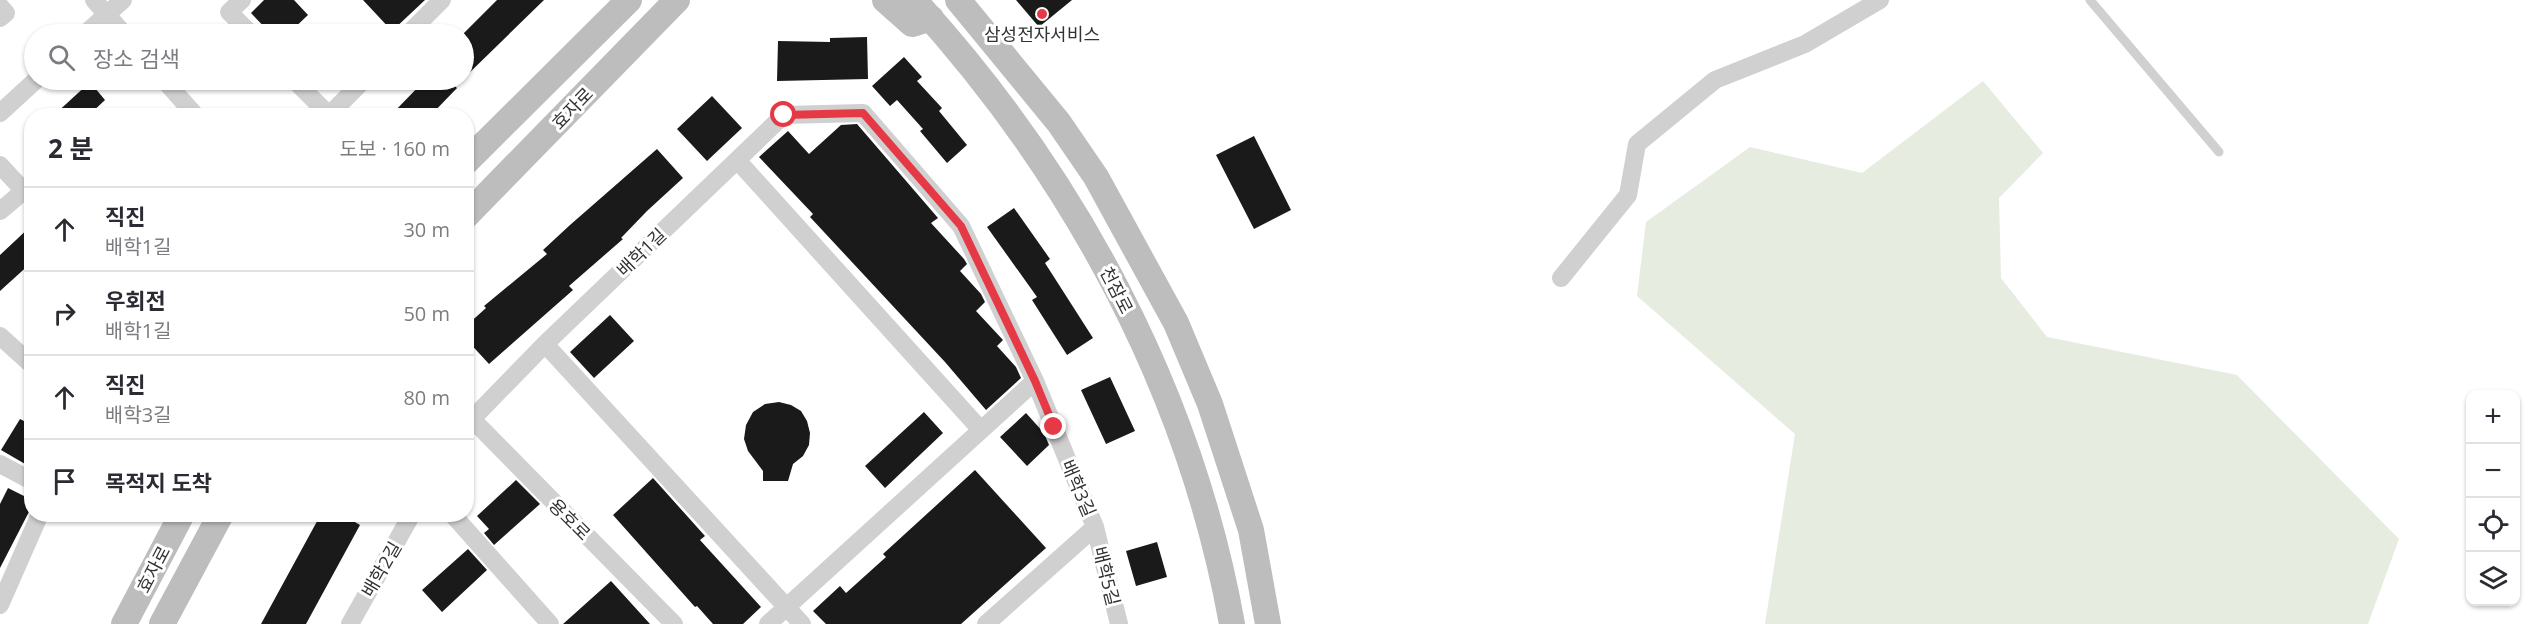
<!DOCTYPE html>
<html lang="ko">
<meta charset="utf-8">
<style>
body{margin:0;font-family:"Open Sans","Noto Sans KR",sans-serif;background:#f2f2f3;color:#2b2b33}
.controls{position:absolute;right:18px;bottom:18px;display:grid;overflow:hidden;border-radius:12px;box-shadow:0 2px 4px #0004}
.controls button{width:54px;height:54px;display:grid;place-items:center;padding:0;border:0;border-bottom:2px solid #e1e1e2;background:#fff;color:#2b2b33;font:30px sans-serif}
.stop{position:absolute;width:18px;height:18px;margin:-14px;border:4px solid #e63946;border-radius:50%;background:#fff}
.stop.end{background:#e63946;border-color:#fff;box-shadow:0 2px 6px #0008}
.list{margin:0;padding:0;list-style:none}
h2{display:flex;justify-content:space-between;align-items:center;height:78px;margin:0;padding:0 24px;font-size:26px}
h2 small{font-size:20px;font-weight:400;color:#7c7c81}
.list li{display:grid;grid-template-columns:39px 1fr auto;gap:18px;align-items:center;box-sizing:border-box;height:84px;padding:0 24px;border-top:2px solid #e1e1e2}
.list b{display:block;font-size:22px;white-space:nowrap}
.list p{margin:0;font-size:20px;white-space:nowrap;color:#7c7c81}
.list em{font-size:20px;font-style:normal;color:#7c7c81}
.icon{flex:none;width:33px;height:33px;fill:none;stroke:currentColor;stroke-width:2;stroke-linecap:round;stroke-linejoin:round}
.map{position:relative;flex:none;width:2538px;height:624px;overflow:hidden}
.search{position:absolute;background:#fff;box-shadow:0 2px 4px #0004;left:24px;top:24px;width:450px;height:66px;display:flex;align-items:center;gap:15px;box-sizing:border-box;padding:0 21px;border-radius:33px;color:#7c7c81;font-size:22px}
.panel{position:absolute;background:#fff;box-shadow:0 2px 4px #0004;left:24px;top:108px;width:450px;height:414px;border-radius:24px}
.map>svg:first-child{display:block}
.green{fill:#e6ecdf}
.building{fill:#1a1a1a}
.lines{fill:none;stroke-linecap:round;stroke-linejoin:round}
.lane{stroke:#d0d0d0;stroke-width:9}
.street{stroke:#d0d0d0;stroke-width:18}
.secondary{stroke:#bdbdbd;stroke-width:26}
.route{stroke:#e63946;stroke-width:8}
.poi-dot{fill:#e63946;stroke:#fff;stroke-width:2}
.labels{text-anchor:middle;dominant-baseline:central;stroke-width:6;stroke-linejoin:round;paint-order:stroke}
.poi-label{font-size:18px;fill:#333;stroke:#fff}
.street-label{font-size:18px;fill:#333;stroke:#fff}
</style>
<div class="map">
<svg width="2538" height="624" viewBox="0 0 2538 624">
<rect width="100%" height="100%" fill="#fff"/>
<path class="green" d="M1983 81 2043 153 1999 198 2001 278 2047 337 2237 375 2399 539 2368 624H1765L1795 434 1637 296 1646 222 1750 147 1862 173Z"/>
<path class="building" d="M264 0H294L308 15 288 34H271L251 13Z
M363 0H425L392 31Z
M497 0H544L464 78V33Z
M1016 0H1072L1039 27Z
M867 37 868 79 777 81 778 41 830 42V38Z
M904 57 922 77 917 81 942 108 939 111 967 145 947 163 920 131 923 129 897 100 890 106 872 86Z
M425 80H448L457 88 430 116H390Z
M90 82 105 100 88 116H53Z
M712 96 742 128 707 161 677 129Z
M857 124 938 218 931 223 964 259 967 264 960 271 981 294 985 302 976 311 1003 340 997 346 1016 367 1021 378 986 410 945 362 810 217 813 214 759 157 788 131 809 154 841 125Z
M1254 136 1291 210 1254 229 1216 155Z
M657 149 683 178 647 211 621 238 623 239 569 286 573 290 489 364 466 339V326L486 308 484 306 547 254 543 250 570 225Z
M1014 208 1050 259 1045 263 1093 338 1067 355 1032 300 1037 297 987 227Z
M32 225V262L0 291V255Z
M610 315 634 341 594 378 570 352Z
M1110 377 1135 431 1106 444 1081 390Z
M779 402 791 405 801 411 807 421 810 433 809 445 803 456 793 464 788 481H763V471L748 451 744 439 746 425 753 412 765 404Z
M924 412 943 433 885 488 865 466Z
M1026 413 1044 433 1049 445 1027 466 1000 437Z
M20 419 32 425V468L1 450Z
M975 470 1046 548 961 624H826L813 611 840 586 846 593 886 557 883 554Z
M653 478 705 536 700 540 761 607 743 624H713L697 606 695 607 613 515Z
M516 480 540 504 494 545 484 533 489 529 477 516Z
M8 488 32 500V506L0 568V504Z
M321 514H341L360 525 306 624H261Z
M1157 542 1167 577 1136 586 1126 551Z
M468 549 487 570 442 612 422 590Z
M611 581 650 624H563Z"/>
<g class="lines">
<path class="lane" d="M2090 0 2219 152"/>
<path class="street" d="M94 0 124 34
M242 0 229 12 251 34
M0 6 6 13 0 18
M85 34 123 0
M408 34 442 0
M164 80 196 116
M294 80 329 115
M0 113 36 80
M328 116 364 80
M737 160 981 430
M0 165 24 191
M0 211 32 184
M1561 278 1628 195 1637 144 1715 80 1805 44 1880 0
M0 336 32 365
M545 344 802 624
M466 413 674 624
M466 428 472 419 545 344 784 115 863 113 961 226 1035 381 1095 527 1119 624
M0 464 32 481
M452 514 550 624
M0 605 40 514
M350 624 412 514
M768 624 1035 381
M986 624 1095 527"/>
<path class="secondary" d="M885 0 912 24 931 18
M914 0C1074 175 1190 390 1232 624
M958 0 1059 123 1096 177 1176 323 1210 404 1251 530 1268 624
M466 162 629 0
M466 216 677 0
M124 624 182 514
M162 624 221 514"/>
</g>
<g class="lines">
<path class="route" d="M784 115 863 113 961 226 1035 381 1054 427"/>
</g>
<circle class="poi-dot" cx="1042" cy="14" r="6"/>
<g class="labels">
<g class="poi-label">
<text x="1042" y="34">삼성전자서비스</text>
</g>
<g class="street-label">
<text transform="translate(572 108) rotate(-46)">효자로</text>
<text transform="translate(641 252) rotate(-44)">배학1길</text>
<text transform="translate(1117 290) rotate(63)">천잠로</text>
<text transform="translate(1079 488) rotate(67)">배학3길</text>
<text transform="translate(570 519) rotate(45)">용호로</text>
<text transform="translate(153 569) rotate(-62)">효자로</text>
<text transform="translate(381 569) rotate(-60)">배학2길</text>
<text transform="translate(1107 576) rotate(76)">배학5길</text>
</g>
</g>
</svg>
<div class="controls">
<button>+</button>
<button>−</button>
<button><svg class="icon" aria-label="locate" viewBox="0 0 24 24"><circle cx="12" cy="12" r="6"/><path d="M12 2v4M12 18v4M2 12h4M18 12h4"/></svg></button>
<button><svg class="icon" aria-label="layers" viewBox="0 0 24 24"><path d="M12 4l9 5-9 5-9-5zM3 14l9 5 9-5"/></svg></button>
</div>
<div class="stop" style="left:784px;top:115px"></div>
<div class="stop end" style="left:1054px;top:427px"></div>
<div class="search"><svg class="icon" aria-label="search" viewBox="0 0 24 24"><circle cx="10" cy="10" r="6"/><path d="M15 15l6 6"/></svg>장소 검색</div>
<section class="panel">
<h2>2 분<small>도보 · 160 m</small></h2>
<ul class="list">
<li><svg class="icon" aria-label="ahead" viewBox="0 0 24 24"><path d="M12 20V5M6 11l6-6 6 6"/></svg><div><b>직진</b><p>배학1길</p></div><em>30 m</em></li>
<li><svg class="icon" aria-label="right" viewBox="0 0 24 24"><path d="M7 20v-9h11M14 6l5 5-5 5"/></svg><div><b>우회전</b><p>배학1길</p></div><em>50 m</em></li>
<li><svg class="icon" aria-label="ahead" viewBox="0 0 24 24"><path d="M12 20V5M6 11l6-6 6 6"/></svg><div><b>직진</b><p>배학3길</p></div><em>80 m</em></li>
<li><svg class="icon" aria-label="arrive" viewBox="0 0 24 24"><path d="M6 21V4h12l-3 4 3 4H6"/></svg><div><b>목적지 도착</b></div></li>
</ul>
</section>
</div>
